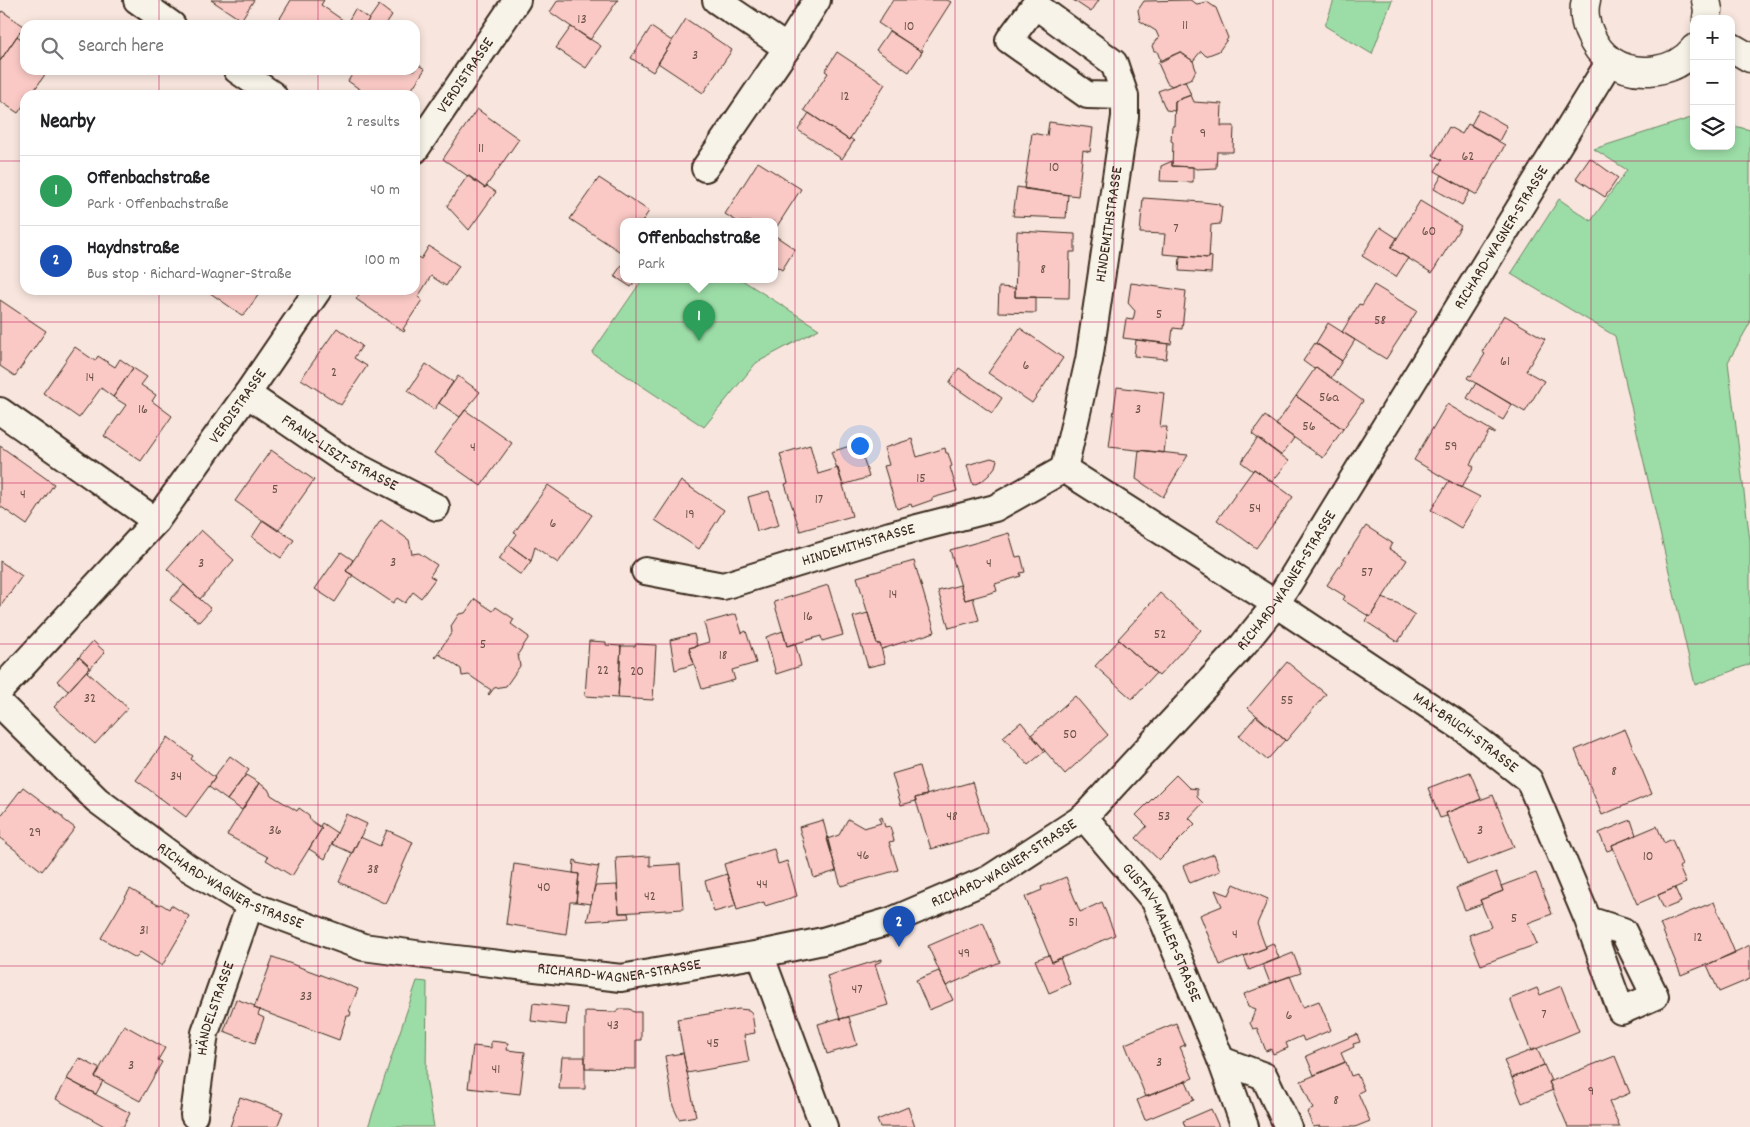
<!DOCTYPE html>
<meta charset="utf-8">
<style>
body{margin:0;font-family:Dekko,sans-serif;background:#f6f6f6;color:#202124}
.controls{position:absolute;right:15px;top:15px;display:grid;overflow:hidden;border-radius:10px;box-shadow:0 2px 8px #0003}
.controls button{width:45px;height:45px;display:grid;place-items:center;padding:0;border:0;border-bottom:1px solid #e0e0e0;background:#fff;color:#202124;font:25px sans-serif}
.you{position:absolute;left:859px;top:445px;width:18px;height:18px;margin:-12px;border:4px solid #fff;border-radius:50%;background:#1a73e8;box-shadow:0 0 0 8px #1a73e833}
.badge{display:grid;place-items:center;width:32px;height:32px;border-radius:50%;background:#c8321e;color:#fff;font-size:16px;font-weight:700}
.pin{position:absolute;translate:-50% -41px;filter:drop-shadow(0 1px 2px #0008)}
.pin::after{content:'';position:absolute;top:26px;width:18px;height:15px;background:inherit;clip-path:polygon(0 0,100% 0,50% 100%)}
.popup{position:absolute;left:620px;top:218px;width:158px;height:65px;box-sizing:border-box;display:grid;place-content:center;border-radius:10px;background:#fff;filter:drop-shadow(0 1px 4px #0005);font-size:16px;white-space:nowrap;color:#757577}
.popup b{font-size:19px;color:#202124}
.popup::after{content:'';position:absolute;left:50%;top:100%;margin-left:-10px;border:10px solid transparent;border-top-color:#fff}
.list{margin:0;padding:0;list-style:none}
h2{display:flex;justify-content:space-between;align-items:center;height:65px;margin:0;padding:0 20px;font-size:21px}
h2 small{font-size:16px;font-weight:400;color:#757577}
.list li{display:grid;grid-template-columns:32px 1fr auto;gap:15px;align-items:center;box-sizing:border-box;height:70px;padding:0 20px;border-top:1px solid #e0e0e0}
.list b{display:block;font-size:19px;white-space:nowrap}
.list p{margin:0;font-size:16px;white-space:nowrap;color:#757577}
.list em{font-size:16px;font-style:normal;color:#757577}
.icon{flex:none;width:28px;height:28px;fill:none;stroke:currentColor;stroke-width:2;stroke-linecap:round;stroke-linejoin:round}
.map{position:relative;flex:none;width:1750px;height:1127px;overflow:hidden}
.search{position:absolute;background:#fff;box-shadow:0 2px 8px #0003;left:20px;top:20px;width:400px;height:55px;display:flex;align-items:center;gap:12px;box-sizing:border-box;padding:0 18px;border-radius:15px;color:#757577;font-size:19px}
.panel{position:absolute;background:#fff;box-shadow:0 2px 8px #0003;left:20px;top:90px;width:400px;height:205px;border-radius:15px}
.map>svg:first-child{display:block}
.green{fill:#9cdda7;stroke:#6c8462}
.building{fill:#fac9c5;stroke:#3b2a1e}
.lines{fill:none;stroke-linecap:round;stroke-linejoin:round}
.minor-casing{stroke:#3b2a1e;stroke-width:30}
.tertiary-casing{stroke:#3b2a1e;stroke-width:31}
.minor{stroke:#f7f3e8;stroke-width:26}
.tertiary{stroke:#f7f3e8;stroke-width:28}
.grid{fill:none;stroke:#c2185b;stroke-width:1;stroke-opacity:0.55}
.labels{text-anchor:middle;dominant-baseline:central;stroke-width:4;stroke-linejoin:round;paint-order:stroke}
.number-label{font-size:14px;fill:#6b5248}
.street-label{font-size:16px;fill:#3b2a1e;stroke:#f7f3e8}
</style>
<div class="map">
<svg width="1750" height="1127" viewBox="0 0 1750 1127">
<rect width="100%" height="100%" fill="#f8e6de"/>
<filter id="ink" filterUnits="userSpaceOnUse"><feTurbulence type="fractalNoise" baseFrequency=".02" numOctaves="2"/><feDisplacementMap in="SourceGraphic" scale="10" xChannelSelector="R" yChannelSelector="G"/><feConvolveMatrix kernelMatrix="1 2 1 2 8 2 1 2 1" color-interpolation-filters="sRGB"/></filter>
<g filter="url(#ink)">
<path class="green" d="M1334 0H1392L1372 54 1325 26Z
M1694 117V146H1731V125L1750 130V323L1728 362 1750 541V664L1695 685 1615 336 1511 274 1559 199 1591 221 1627 170 1594 149Z
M642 280H742L819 329 756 363 704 427 592 353Z
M417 981 427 982 426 1079 434 1127H368Z"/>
<path class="building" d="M211 0H254L241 20Z
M291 0H324L321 5 347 23 346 25H276Z
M558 0H618L590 40 550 12Z
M893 0H947L951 2 921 49 923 50 922 52 878 23Z
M1073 0H1099L1091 12Z
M1190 0 1197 4 1207 2 1216 8 1228 38 1219 51 1206 56 1201 51 1193 61 1180 52 1159 61 1160 59 1157 51H1154L1152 46 1156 40 1159 38 1156 31 1140 21 1138 10 1144 1Z
M379 5 392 15 386 24 385 23 383 25H365Z
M355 9 369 19 365 25H346Z
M2 11 24 26 0 61V14Z
M686 19 732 50 703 93 658 63Z
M571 27 601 46 586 68 556 48Z
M651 27 672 41 653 72 631 58Z
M889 31 922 52 909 72 876 50Z
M17 36 25 42V70H48L31 95H25V103L18 113 0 101V61Z
M837 52 885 84 849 140 804 110 828 73 825 71Z
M1180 52 1193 61 1196 70 1192 78 1172 86 1167 83 1158 63Z
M415 63 425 69 408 95H368L348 81 355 70H415Z
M1185 81 1191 95 1175 101V111L1166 110 1158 91Z
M1191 95 1194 102 1222 104 1221 126H1234L1233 152H1217L1216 168 1196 169 1193 167 1172 166 1173 142 1171 141 1172 126H1174L1175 101Z
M477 109 519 139 485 188 443 159Z
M1479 110 1507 126 1499 141 1471 125Z
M809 113 849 140 850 138 854 141 842 159 798 130Z
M1049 122 1093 128 1090 152 1083 150 1078 196 1024 189 1032 133 1047 136Z
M1468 124 1505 145 1477 195 1435 171 1442 160 1433 155 1449 127 1462 134Z
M1590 158 1618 178 1605 197 1576 178Z
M1172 161V166L1193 167V182L1160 181 1161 166Z
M758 162 801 189 774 231V222H738L725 214Z
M468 175 485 188 487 186 496 192 469 230 447 206Z
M1442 175 1470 191 1462 205 1434 189Z
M599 178 649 211 642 222H624V250L622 253 570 219Z
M1017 187 1068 195 1066 218 1013 216Z
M1143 198 1203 202 1219 204V206H1222L1220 224 1211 225 1209 258 1163 254 1165 234 1140 233Z
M1420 201 1461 226 1432 273 1391 248Z
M1380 227 1397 238 1391 248 1408 258 1396 277 1362 256Z
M1017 231 1075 234V252H1070L1069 298 1015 297Z
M774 235 795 249 782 270 774 265Z
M429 246 459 266 446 286 431 276 418 297 422 300 403 329 405 330 404 332 356 299 362 290H415V255L421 259Z
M1180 256 1209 258V256L1212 257 1211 273 1179 271Z
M624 262V280H636L631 287 614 276Z
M1131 283 1186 291 1182 329 1173 328 1171 344 1123 338 1126 319 1133 320 1135 311 1128 303Z
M1374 285 1417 311 1386 359 1342 332 1359 304 1362 305Z
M999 287 1015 288V297H1036V313L998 312Z
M206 290H262L243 316Z
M0 300 46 331 15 376 0 366Z
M1504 315 1545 339 1526 371 1544 381 1525 412 1467 378 1469 375 1471 376 1485 354 1482 352Z
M1328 323 1355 340 1342 361 1316 343Z
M337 328 362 346 354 358 367 366 341 405 301 379Z
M1020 328 1063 358 1032 403 988 373Z
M1136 340 1168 344 1166 359 1134 356Z
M1315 343 1342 361 1331 378 1316 367 1314 369 1303 361Z
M75 347 95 361 98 356 115 367 120 359 133 368 113 397 101 388 79 418 43 393Z
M426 364 453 382 434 410 408 391Z
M1316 367 1363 401 1343 429 1296 396Z
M133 368 147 377 141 385 156 395 152 401 172 416 141 461 104 436 126 405 113 397Z
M959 368 1002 398 992 413 949 383Z
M458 376 480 392 460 417 439 403Z
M1476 383 1512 405 1503 420 1467 398Z
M1117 387 1164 393 1160 427H1167L1164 453 1109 447Z
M1296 396 1343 429 1323 458 1276 425Z
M1447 404 1494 432V434L1489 431 1470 464 1474 467 1461 488 1414 460Z
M465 410 512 443 481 486 434 453Z
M1265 416 1294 438 1281 456 1252 434Z
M1258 438 1289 461 1272 482 1254 469 1253 471 1241 462Z
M912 439 917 457 945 448 946 453H948L952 466 950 467 957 491 932 498V500L912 507 911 504 897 509 884 466 889 465 884 448Z
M859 443 869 477 843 485 831 452Z
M810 445 818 474 838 468 852 516 800 531 785 484 788 483 780 454Z
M0 446 54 484 27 525 0 506Z
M271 450 314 480 278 531 235 501Z
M1139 450 1188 455 1163 497 1136 479Z
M991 458 997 460 995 467 989 475 982 481 973 485 967 465Z
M1254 469 1293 497 1256 548 1217 520Z
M681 481 724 510 699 549 655 520Z
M1449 481 1480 497 1461 528 1431 510Z
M548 485 592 515 558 563 535 547 531 561 509 545 517 534 514 533Z
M769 491 779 525 757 531 748 497Z
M263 520 294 540 281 558 252 537Z
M381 520 409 540 412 554 419 553 437 565 430 576 435 579 421 598 413 592 405 603 397 598 393 603 346 571Z
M1366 526 1392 543 1389 549 1407 560 1370 617 1343 600 1345 596 1327 585Z
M201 530 234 560 200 599 167 569Z
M1009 533 1016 557 1021 556 1025 572 1020 573 1021 576 995 584 997 591 965 600 950 550Z
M509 545 531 561 521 575 499 559Z
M341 552 353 560 346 571 353 575 335 602 315 589Z
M0 561 22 576 0 607Z
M914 561 935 632 882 649 880 644H877L857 577Z
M184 585 211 609 199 622 170 600Z
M828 585 843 635 822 641 821 636 787 646 774 602Z
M960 585 965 600 973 598 979 620 949 628 938 591Z
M1160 593 1201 630 1159 676 1118 639Z
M1382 598 1397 603 1415 615 1398 642 1365 621 1368 616 1370 617Z
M475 599 493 611 496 607 514 619 511 624 529 637 518 654 520 666 506 686 494 688 489 695 488 694 491 690 469 675 462 676 461 669 439 654 436 658 435 657 452 632 451 626 459 614 465 613Z
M868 613 877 644H880L885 663 868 667 853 617Z
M736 614 742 633 746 631 756 663 732 670 735 680 702 689 689 648 709 642 704 623Z
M783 631 787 646 795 643 801 666 776 674 766 637Z
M694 634 697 646 689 648 694 664 675 670 670 640Z
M1119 640 1156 673 1132 699 1095 666Z
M93 641 105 652 87 672 128 708 95 744 54 707 90 667 79 657Z
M589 641 606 642V645L621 646 618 698 585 696Z
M636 644 656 645 653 700 618 698 621 646H635Z
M79 657 90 667 68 691 57 681Z
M1287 662 1326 694 1286 741 1248 708Z
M1075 696 1108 735 1065 774 1031 735Z
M1256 716 1285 740 1267 760 1239 736Z
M1021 722 1045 751 1028 765 1003 737Z
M1625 729 1652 794 1602 815 1575 750Z
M168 737 193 756 191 759 215 778 186 817 136 780Z
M230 756 249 770 227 800 209 787 215 778 214 777Z
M919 766 927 795 915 798 916 801 901 805 892 774Z
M1470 772 1481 799 1446 813 1447 816 1440 818 1428 788Z
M246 775 259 783 242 810 227 800Z
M1176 775 1189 788 1197 789V797L1203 803 1189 818 1195 824 1159 860 1136 838 1147 826 1136 815Z
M972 782 988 833 931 849 915 798Z
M259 783 268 789 271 795 297 811 299 808 309 815 310 820 322 828 292 876 266 860 268 857 227 835Z
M23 787 63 817V819L75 828 42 871 0 838V817Z
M1493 795 1514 847 1467 865 1446 813Z
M346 814 367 824 352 853 332 844Z
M882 817 885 827 890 826 894 841 889 842 898 870 841 886 827 839 839 835 848 819 864 828 881 823 879 819Z
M823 820 836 871 814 878 799 827Z
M1631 820 1636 835 1612 845 1613 849 1607 851 1599 833Z
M322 823 337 833 325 859 309 849 322 828 320 826Z
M1657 826 1664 843 1672 839 1682 865 1679 867 1686 883 1637 904 1612 845Z
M387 830 413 842 386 904 339 882 360 837 380 846Z
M774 849 778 864 787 861 797 896 765 906 764 902 737 910 724 864Z
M1214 854 1220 871 1190 883 1183 866Z
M650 856V866L680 864 683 909 619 913 616 858Z
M574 860 577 861 576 863 597 867 599 865 591 904 576 902 579 874 573 873Z
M514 864 579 874 576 902H570L566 934 506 924Z
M1496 872 1503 891 1480 900 1482 904 1465 910 1456 888Z
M1536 873 1552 914 1528 923 1537 944 1481 965 1469 935 1491 927 1480 900 1503 891 1501 886Z
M727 874 736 906 714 912 705 881Z
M1066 877 1080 912 1102 902 1115 935 1052 962 1025 897 1042 890 1041 887Z
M1234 884 1268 899 1257 924 1266 948 1220 965 1200 915 1222 906 1215 890 1229 895Z
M617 885 619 913H628L629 918 587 921 595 886Z
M1675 888 1681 902 1664 909 1658 895Z
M130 889 158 905 161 904 169 909 171 905 189 916 186 922 187 923 162 966 140 952 136 958 101 938Z
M1714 902 1735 953 1681 975 1660 924Z
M983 922 1000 962 946 986 928 946Z
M1273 943 1279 958 1249 970 1244 956 1266 948V946Z
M1750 945V979L1719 992 1707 965Z
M1293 953 1301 973 1270 983 1263 965Z
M1049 955 1052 962 1060 958 1070 984 1049 993 1035 960Z
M273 957 358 989 349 1011 351 1012 350 1016H347L339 1040 254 1008Z
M882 959V961L875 964 888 1005 840 1019 827 976Z
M939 971 953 1000 929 1010 916 980Z
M1290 976 1303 1007 1319 1001 1331 1030 1304 1041 1302 1036 1286 1043 1288 1048 1273 1054 1271 1049 1266 1051 1257 1028 1253 1029 1250 1023 1256 1009 1248 1006 1244 994Z
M1561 986 1579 1031 1531 1051 1510 999 1537 988 1540 995Z
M236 999 255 1006 254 1008 260 1010 258 1015 264 1018 255 1043 224 1031Z
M533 1003 568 1007 566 1025 531 1021Z
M619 1009H630L634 1012H641V1040H636V1069L585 1068V1011L615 1012Z
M739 1009 749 1010 752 1013 755 1033 744 1035 749 1062 687 1073 677 1019Z
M849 1017 857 1045 827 1054 818 1024 839 1018 840 1019Z
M1176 1023 1185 1045 1180 1047 1193 1078 1146 1097 1125 1044Z
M124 1025 165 1048 158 1060 162 1062 140 1101 95 1077Z
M1357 1034 1360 1042 1353 1044 1354 1047 1341 1053 1345 1062 1314 1075 1306 1056Z
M491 1041 508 1043 507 1050 525 1052 520 1094 468 1088 473 1046 491 1048Z
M1537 1048 1544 1065 1512 1078 1504 1061Z
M683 1053 696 1116 679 1119 673 1106 665 1056Z
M1615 1056 1630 1093 1609 1102 1620 1127H1568L1549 1082Z
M562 1057H585V1089H559Z
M79 1058 100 1069 95 1077 103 1081 96 1094 67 1079Z
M1346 1062 1351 1076 1357 1074 1364 1090 1358 1093 1370 1121 1355 1127H1320V1126L1313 1127 1307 1112 1313 1109 1301 1081Z
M1544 1065 1551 1081 1549 1082 1553 1090 1522 1103 1512 1078Z
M67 1079 130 1113 123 1127H106L56 1099Z
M1186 1081 1194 1100 1145 1120 1137 1100Z
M240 1097 283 1112 277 1127H230Z
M908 1107 915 1127H880L877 1120Z
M1211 1109 1219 1127H1185L1183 1121Z"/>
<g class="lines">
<g class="minor-casing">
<g id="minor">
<path d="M137 0 172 25"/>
<path d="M716 0 787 48"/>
<path d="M237 70 273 95"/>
<path id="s1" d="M415 150 517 0"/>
<path d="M705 168 787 48 817 0"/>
<path id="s2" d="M247 394 344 460 436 507"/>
<path d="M0 411 156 521"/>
<path id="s3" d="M1064 469 1089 360 1125 117V96L1114 63 1035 5 1009 40 1087 95 1125 96"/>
<path id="s4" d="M645 571 723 586 890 535 995 508 1064 469 1276 604 1464 729 1529 780 1588 920 1621 1011 1655 996 1623 931 1588 920"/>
<path id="s5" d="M0 690 156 521 247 394 318 290"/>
<path id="s6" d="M0 704 97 800 187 867 250 905 363 947 439 957 621 978 760 954 823 941 891 921 989 879 1084 817 1243 645 1276 604 1610 61"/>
<path id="s7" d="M1084 817 1155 901 1221 1060 1245 1127"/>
<path d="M760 954 824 1127"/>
<path d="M1221 1060 1264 1076 1288 1127"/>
<path id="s8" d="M194 1115 205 1033 250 905"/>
</g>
</g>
<g class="tertiary-casing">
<path id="tertiary" d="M1586 0C1583 10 1585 24 1590 34 1594 44 1601 54 1611 61 1636 78 1675 73 1694 49
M1706 0 1708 10 1707 19
M1731 47 1750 58"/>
</g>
<use href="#minor" class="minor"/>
<use href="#tertiary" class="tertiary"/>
</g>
</g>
<path class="grid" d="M159 0V25M318 0V25M477 0V1127M636 0V1127M795 0V1127M955 0V1127M1114 0V1127M1273 0V1127M1432 0V1127M1591 0V1127M159 70V95M318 70V95M0 161H25M415 161H1750M159 290V1127M318 290V1127M0 322H1750M0 483H1750M0 644H1750M0 805H1750M0 966H1750"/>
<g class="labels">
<g class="number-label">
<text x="582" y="20">13</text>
<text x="1185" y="26">11</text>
<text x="909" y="27">10</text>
<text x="695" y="56">3</text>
<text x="845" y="97">12</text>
<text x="1203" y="134">9</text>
<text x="481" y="149">11</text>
<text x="1468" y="157">62</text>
<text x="1054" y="168">10</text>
<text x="1176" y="229">7</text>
<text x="1429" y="232">60</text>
<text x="1043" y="270">8</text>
<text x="1159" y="315">5</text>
<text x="1380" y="321">58</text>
<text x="1505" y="362">61</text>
<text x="1026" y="366">6</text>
<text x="334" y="373">2</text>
<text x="90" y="378">14</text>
<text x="1329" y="398">56a</text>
<text x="143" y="410">16</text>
<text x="1138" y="410">3</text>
<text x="1309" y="427">56</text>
<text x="1451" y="447">59</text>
<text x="473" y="448">4</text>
<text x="921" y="479">15</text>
<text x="275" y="490">5</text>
<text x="23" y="495">4</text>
<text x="819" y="500">17</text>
<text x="1255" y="509">54</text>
<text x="690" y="515">19</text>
<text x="553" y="524">6</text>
<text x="393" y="563">3</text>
<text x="201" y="564">3</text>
<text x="989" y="564">4</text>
<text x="1367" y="573">57</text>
<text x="893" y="595">14</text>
<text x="808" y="617">16</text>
<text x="1160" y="635">52</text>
<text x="483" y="645">5</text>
<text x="723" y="656">18</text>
<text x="603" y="671">22</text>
<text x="637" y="672">20</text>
<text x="90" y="699">32</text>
<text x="1287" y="701">55</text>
<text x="1070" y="735">50</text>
<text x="1614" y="772">8</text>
<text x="176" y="777">34</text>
<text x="952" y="817">48</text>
<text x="1164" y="817">53</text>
<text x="275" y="831">36</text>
<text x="1480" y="831">3</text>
<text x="35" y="833">29</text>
<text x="863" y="856">46</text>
<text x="1648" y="857">10</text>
<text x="373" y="870">38</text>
<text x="762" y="885">44</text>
<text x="544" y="888">40</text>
<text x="650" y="897">42</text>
<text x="1514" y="919">5</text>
<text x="1073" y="923">51</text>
<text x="144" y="931">31</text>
<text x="1235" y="935">4</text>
<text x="1698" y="938">12</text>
<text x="964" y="954">49</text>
<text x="857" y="990">47</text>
<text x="306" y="997">33</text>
<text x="1544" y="1015">7</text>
<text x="1289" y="1016">6</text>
<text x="613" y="1026">43</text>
<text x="713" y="1044">45</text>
<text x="1159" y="1063">3</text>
<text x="131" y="1066">3</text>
<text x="496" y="1070">41</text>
<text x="1591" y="1092">9</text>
<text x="1336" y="1101">8</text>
</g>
<g class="street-label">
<text stroke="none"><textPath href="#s1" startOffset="90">VERDISTRASSE</textPath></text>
<text stroke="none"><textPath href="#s3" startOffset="249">HINDEMITHSTRASSE</textPath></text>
<text stroke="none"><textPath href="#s6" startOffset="1916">RICHARD-WAGNER-STRASSE</textPath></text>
<text stroke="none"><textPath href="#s5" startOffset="371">VERDISTRASSE</textPath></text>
<text stroke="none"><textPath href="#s2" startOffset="110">FRANZ-LISZT-STRASSE</textPath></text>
<text stroke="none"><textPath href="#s4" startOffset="221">HINDEMITHSTRASSE</textPath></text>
<text stroke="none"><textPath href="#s6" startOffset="1511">RICHARD-WAGNER-STRASSE</textPath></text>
<text stroke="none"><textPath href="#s4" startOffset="922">MAX-BRUCH-STRASSE</textPath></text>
<text stroke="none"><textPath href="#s6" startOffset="1106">RICHARD-WAGNER-STRASSE</textPath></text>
<text stroke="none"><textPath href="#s6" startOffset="296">RICHARD-WAGNER-STRASSE</textPath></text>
<text stroke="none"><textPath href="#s7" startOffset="141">GUSTAV-MAHLER-STRASSE</textPath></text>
<text stroke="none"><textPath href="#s6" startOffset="701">RICHARD-WAGNER-STRASSE</textPath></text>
<text stroke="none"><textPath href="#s8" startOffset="109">HÄNDELSTRASSE</textPath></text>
</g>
</g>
</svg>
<div class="controls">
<button>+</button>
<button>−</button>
<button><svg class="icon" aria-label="layers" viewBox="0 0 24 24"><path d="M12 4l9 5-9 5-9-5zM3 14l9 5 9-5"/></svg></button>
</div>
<div class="you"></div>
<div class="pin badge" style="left:699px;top:341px;background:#2e9e5b">1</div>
<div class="popup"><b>Offenbachstraße</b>Park</div>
<div class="pin badge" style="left:899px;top:947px;background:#1a4fb4">2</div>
<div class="search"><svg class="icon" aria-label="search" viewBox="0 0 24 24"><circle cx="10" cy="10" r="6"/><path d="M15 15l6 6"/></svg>Search here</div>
<section class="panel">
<h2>Nearby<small>2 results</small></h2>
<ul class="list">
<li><span class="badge" style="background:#2e9e5b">1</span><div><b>Offenbachstraße</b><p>Park · Offenbachstraße</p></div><em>40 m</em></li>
<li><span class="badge" style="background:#1a4fb4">2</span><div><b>Haydnstraße</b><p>Bus stop · Richard-Wagner-Straße</p></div><em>100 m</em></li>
</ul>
</section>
</div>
